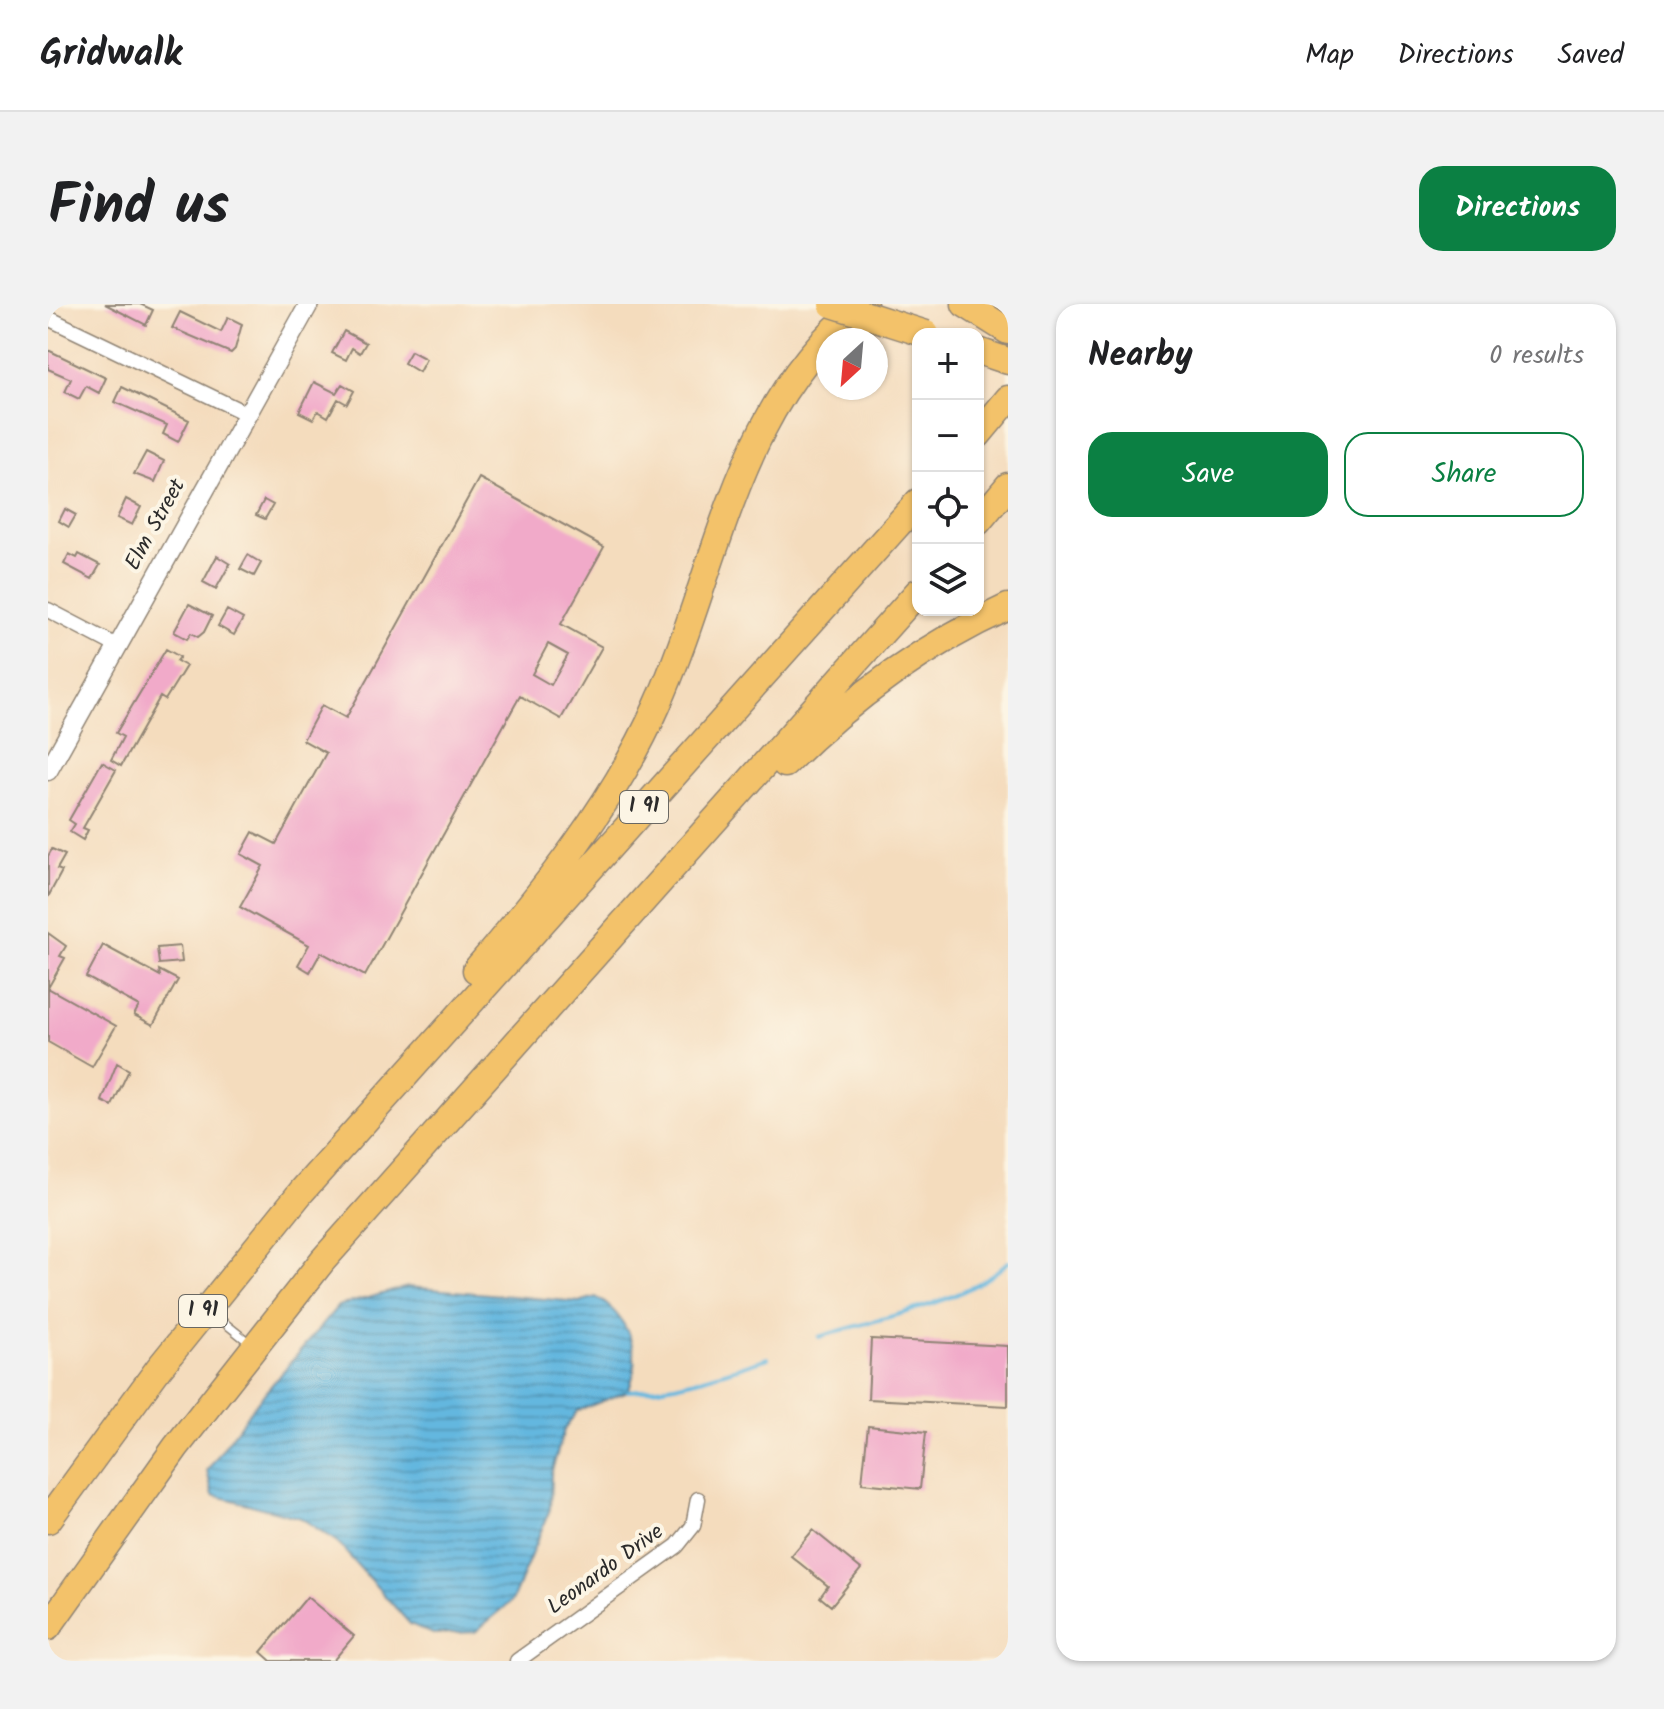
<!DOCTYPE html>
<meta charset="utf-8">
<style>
body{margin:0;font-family:Kalam,sans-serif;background:#f2f2f2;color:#202124}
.controls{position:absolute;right:24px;top:24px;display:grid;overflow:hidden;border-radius:16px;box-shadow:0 2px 6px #0004}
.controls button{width:72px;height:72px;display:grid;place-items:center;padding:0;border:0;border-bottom:2px solid #e0e0e0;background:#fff;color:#202124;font:40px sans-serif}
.compass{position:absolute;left:768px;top:24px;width:72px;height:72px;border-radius:50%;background:#fff;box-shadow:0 2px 6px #0004;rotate:206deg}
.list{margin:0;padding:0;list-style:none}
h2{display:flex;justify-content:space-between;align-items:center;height:104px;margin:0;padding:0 32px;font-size:34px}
h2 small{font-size:26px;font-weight:400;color:#757577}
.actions{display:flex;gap:16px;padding:24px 32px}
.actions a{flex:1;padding:18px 0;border:2px solid #0b8043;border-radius:24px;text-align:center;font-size:28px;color:#0b8043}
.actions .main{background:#0b8043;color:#fff}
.icon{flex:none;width:44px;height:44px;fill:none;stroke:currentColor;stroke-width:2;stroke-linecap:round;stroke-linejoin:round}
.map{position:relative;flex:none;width:960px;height:1357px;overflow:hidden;border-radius:24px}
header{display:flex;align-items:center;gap:48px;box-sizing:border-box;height:112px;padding:0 40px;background:#fff;border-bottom:2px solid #e0e0e0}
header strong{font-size:38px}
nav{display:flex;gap:44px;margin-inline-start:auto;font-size:28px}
.intro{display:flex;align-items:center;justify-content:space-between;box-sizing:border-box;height:192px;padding:0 48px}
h1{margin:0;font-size:56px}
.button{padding:20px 36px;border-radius:24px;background:#0b8043;color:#fff;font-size:28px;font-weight:700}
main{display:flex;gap:48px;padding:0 48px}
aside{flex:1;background:#fff;border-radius:24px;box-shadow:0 2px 6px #0004}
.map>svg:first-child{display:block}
.water{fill:url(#water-rules);stroke:#477185;stroke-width:2}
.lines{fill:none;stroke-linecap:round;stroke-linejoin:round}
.stream{stroke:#63b7df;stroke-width:4}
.building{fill:#f1aac9;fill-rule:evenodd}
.service-casing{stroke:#908474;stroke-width:10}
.minor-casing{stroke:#908474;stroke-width:17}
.tertiary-casing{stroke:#908474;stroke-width:21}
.motorway-casing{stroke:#908474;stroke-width:29}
.service{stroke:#fff;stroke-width:7}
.minor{stroke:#fff;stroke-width:14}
.tertiary{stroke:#fff;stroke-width:18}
.motorway{stroke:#f3c26a;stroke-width:26}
.motorway-bridge-casing{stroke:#908474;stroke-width:29;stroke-linecap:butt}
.motorway-bridge{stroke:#f3c26a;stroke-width:26}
.labels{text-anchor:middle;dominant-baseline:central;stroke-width:8;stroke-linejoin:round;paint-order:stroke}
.shield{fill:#fcf5e5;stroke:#6a6863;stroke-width:2}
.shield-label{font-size:20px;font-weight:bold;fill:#2b2b2b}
.street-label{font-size:22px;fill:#2b2b2b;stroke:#fcf5e5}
</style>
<header>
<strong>Gridwalk</strong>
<nav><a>Map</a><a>Directions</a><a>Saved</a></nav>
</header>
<div class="intro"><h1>Find us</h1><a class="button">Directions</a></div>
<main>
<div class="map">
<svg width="960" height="1357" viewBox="0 0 960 1357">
<defs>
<pattern id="water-rules" width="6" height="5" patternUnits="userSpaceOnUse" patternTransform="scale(2)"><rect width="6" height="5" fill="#63b7df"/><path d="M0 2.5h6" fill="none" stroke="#5295b5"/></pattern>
</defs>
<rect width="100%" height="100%" fill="#fcf5e5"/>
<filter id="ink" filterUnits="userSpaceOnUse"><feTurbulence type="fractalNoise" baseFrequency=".0125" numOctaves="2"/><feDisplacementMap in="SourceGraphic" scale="16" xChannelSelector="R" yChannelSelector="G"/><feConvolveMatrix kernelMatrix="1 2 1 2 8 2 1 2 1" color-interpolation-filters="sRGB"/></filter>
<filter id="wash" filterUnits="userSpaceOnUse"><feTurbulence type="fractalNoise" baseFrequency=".006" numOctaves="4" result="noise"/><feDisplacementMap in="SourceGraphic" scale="32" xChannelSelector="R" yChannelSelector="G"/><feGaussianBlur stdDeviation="1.8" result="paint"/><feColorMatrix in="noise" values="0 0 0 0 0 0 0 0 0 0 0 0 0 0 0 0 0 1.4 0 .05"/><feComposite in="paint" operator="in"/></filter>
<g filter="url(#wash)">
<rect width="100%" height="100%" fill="#f4dcbd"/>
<path class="water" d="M360 983 531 998 548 993C580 1012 596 1052 580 1087L529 1107 516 1126 503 1170 502 1205 464 1297 427 1328 385 1330 362 1320 288 1237 253 1214 165 1191 159 1167 205 1103 290 1002Z"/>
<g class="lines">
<path class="stream" d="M771 1033C832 1013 912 1002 960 958
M580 1087C628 1085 674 1069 720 1054"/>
</g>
<g id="blocks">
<path class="building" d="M57 0H92L105 6 98 21Z
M132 8 173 28 180 13 194 20 187 45 183 49 124 24Z
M296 27 318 39 312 49 304 44 298 56 284 49Z
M0 46 58 74 51 89 38 82 31 95 17 88 23 75 0 65Z
M363 47 378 55 371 68 356 59Z
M266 78 288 89 294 80 306 87 299 100 290 95 280 113 270 107 265 115 251 108Z
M74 83 141 116 130 138 115 130 119 121 67 98Z
M98 148 116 157 107 178 86 170Z
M431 174 556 243 513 320 554 343 513 415 472 392 317 672 273 648 262 668 250 661 261 641 192 603 215 562 193 550 205 528 228 540 278 449 255 436 274 401 298 414ZM500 340 520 351 503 381 484 370Z
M78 195 93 203 84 221 69 214Z
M216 196 225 201 217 215 208 211Z
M17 205 28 211 21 223 11 217Z
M21 250 29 254 31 250 52 261 44 275 16 260Z
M200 251 213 259 206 272 192 265Z
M169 252 182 260 168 285 155 278Z
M141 300 164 312 156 328 150 333 143 329 139 335 126 328Z
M179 306 195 315 186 331 170 322Z
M118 345 132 353 129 357 138 362 117 396 112 393 73 462 63 456 75 433 68 429Z
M54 458 68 466 35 524 40 526 35 536 22 528 27 520 21 516Z
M4 545 17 551 9 565 14 567 0 593V552Z
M0 629 18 642 12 652 17 654 0 684 68 722 44 763 0 738Z
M55 641 112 672 111 666 130 676 105 721 86 711 91 702 38 673Z
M132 642 134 658 111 660 109 644Z
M69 759 81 766 64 802 54 797Z
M823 1035 960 1042V1102L820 1095Z
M820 1122 878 1128 872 1185 814 1179Z
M765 1226 813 1265 783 1302 772 1293 780 1282 743 1252Z
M259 1293 306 1332 285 1357H223L213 1348Z"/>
</g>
</g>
<g filter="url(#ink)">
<use href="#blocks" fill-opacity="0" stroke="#908474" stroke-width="2"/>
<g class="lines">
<g class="service-casing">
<path id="service" d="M163 1008 203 1040"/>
</g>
<g class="minor-casing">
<path id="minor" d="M0 14 197 109
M0 306 69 342
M469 1357 629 1242 645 1222 650 1195"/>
</g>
<g class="tertiary-casing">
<path id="tertiary" d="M0 467 261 0"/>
</g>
<g class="motorway-casing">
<path id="motorway" d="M917 0 960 27
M930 47 960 57
M930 131 960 95
M930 218 960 182
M737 460C801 396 877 341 960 303
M428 666C496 586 566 499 609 402 671 264 688 97 816 0
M0 1216 111 1064 254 887 870 198
M0 1323 128 1143 275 956 870 288"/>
</g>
<use href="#service" class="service"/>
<use href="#minor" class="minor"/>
<use href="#tertiary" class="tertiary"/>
<use href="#motorway" class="motorway"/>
<g class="motorway-bridge-casing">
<path id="motorway-bridge" d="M784 0 878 30"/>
</g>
<use href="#motorway-bridge" class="motorway-bridge"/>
</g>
</g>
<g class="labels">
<g class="shield">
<rect x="572" y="487" width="48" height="32" rx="6"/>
<rect x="131" y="991" width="48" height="32" rx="6"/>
</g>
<g class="shield-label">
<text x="596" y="503">I 91</text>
<text x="155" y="1007">I 91</text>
</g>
<g class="street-label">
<text transform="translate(108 221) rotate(-61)">Elm Street</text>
<text transform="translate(558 1266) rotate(-36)">Leonardo Drive</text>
</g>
</g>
</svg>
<div class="controls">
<button>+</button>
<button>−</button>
<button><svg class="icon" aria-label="locate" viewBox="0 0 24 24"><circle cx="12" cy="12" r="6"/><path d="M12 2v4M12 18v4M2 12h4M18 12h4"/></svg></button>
<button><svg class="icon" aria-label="layers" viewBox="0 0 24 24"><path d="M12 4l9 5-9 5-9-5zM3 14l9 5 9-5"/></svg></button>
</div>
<svg class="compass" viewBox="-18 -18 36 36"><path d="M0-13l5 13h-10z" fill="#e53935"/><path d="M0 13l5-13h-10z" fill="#757577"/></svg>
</div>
<aside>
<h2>Nearby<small>0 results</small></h2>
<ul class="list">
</ul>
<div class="actions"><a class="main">Save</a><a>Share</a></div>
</aside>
</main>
